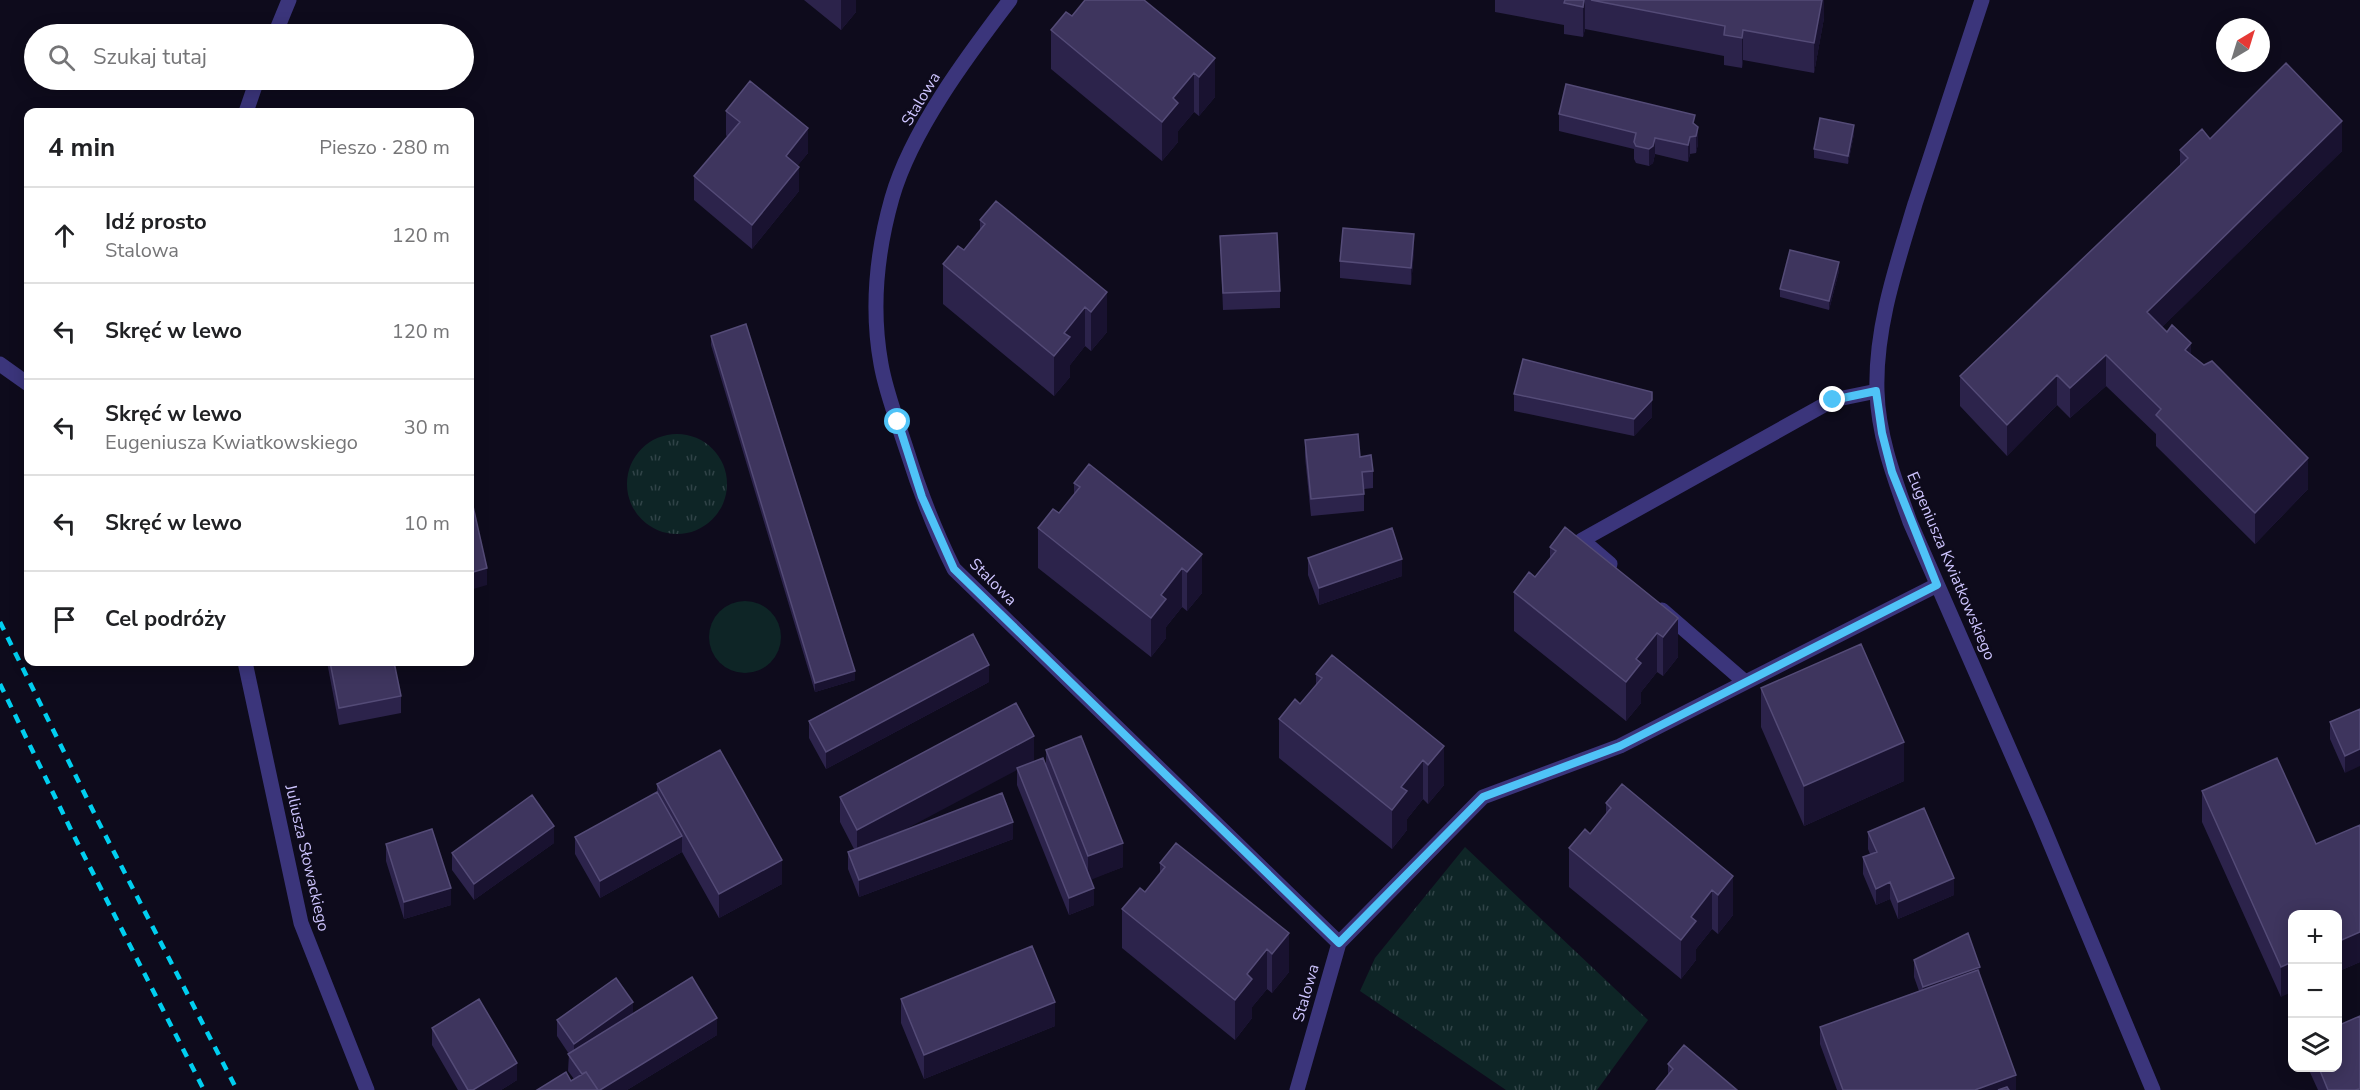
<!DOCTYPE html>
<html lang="pl">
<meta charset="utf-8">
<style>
body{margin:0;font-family:"Nunito Sans",sans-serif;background:#f6f6f6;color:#202124}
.controls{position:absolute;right:18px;bottom:18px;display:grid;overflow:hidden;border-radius:12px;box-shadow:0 3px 15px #0003}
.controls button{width:54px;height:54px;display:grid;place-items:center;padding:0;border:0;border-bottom:2px solid #e0e0e0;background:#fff;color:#202124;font:30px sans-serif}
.compass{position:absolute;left:2216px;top:18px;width:54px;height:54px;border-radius:50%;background:#fff;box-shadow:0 3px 15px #0003;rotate:38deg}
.stop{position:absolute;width:18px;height:18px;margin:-14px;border:4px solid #4fc3f7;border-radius:50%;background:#fff}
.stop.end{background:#4fc3f7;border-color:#fff;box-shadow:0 2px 6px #0008}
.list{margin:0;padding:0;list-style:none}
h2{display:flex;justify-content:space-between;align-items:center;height:78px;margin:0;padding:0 24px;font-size:26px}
h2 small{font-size:20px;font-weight:400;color:#757577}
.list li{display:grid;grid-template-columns:39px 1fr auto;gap:18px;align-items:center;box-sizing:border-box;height:96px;padding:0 24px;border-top:2px solid #e0e0e0}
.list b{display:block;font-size:22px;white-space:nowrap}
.list p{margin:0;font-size:20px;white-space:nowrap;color:#757577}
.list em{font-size:20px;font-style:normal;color:#757577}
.icon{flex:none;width:33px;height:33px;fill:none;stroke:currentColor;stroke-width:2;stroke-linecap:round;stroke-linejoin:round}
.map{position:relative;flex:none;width:2360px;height:1090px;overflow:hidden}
.search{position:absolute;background:#fff;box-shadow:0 3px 15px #0003;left:24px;top:24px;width:450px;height:66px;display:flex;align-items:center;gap:15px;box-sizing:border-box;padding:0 21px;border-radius:33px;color:#757577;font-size:22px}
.panel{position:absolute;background:#fff;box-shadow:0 3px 15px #0003;left:24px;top:108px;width:450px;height:558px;border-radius:12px}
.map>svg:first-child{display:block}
.grass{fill:url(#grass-tufts)}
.garden{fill:#0e2526}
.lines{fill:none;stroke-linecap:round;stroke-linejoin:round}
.minor{stroke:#3b357b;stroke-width:15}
.rail{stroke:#00cff0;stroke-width:4.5;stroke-dasharray:9 8;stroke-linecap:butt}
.wall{fill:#2c234b}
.shaded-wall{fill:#191230}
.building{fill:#3e355e;stroke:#544b77;stroke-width:1.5}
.route{stroke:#4fc3f7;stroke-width:8}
.labels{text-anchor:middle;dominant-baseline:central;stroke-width:5;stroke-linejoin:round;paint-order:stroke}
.street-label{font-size:16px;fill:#cec5ff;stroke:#0e0b1c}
</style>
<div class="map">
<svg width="2360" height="1090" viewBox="0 0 2360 1090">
<defs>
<pattern id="grass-tufts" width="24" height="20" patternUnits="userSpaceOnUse" patternTransform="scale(1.5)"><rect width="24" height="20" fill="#0e2526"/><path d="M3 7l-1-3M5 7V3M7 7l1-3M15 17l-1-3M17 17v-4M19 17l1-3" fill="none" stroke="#304347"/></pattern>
</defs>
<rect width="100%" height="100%" fill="#0e0b1c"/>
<path class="grass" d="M627 484a50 50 0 1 1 100 0a50 50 0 1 1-100 0Z
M1465 847 1648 1020 1597 1090H1506L1360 991 1375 958Z"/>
<path class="garden" d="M709 637a36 36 0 1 1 72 0a36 36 0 1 1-72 0Z"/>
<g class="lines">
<path class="minor" d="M1010 0C968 55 911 131 892 198 877 251 871 309 881 364 886 393 898 423 907 451 920 492 935 531 954 569L1339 943 1297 1090
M1982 0C1959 68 1937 136 1915 204 1897 264 1875 327 1877 391 1878 436 1895 480 1910 522L2040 819 2153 1090
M275 34 289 0
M246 112 257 80
M0 364 28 384
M1610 564 1582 540 1833 400 1877 391
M1662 610 1745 682
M245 662 301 923 367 1090
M1339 943 1483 797 1620 746 1937 585"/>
<path class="rail" d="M0 622 99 823 237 1090
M0 684 74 836 204 1090"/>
</g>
<path class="wall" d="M804 0H856V12L841 30Z
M1144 0 1215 97 1199 116 1194 112 1178 131V142L1162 161 1051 69V30L1072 16Z
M1495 0H1824V18L1814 73 1743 60 1742 68 1724 65V56L1585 29 1583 37 1564 34V25L1495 12Z
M726 111 808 153 797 166 799 191 752 249 694 200V176L727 137 726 135Z
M1559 114 1695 124 1698 144 1696 153 1690 154 1688 162 1655 154 1653 163 1649 166 1636 163 1634 159V149L1559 131Z
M1854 134 1848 164 1814 158V149Z
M2210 139 2342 151 2162 327 2191 354 2308 489 2255 544 2156 446V434L2106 386 2070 418 2057 405 2007 456 1960 406V376L2180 166V150Z
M980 220 1107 292V332L1091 351 1085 346 1070 365V377L1054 396 943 304V264L964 250 980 231Z
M1220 236 1280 291V308L1223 310Z
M1414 251 1411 285 1340 278V261Z
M1839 271 1829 310 1780 297V289Z
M711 336 855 680 815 692 711 345Z
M1652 392V417L1634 436 1514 411V394Z
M1305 440 1360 457 1373 471V488L1364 489V511L1311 516 1305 457Z
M1074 483 1202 554V593L1187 611 1182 607 1166 627V638L1151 657 1038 568V528L1059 513 1074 495Z
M1550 547 1678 618V657L1663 676 1657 672 1641 692V703L1626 721 1514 631V592L1535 577 1550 558Z
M1308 558 1402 576 1319 605 1308 575Z
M327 662H394L401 696V713L339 725Z
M1316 674 1444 746V785L1428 804 1423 799 1407 819V830L1392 849 1279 758V719L1300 704 1316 685Z
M989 682 826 769 809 738V721Z
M1761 688 1904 781 1804 826 1761 727Z
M2360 709 2345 773 2330 739V722Z
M1046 750 1123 867 1091 879 1094 905 1069 915 1017 785V769L899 832 1013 839 859 897 848 869V852L854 849 840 822V797L1034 761 1029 763 1046 765Z
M657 784 782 884 719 918 682 852 600 898 575 854V837L657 792Z
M2202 791 2316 844 2360 962 2337 972V915L2281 997 2202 822Z
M1606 803 1733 876V915L1718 934 1712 929 1696 949V960L1681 979 1569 887V848L1590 834 1606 814Z
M1868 832 1954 895 1898 919 1890 899 1876 905 1863 874V857L1870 854 1868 849Z
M554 843 474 900 452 870V853Z
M1176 843 1289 972 1272 993 1267 989 1252 1007V1018L1235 1040 1122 948V909L1145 892 1160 873V863Z
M386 844 451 905 404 919 386 861Z
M1914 960 1980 975 2016 1090H1837L1820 1044V1027L1919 991 1914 977Z
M901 999 1055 1026 924 1079 901 1023Z
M633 1014 717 1035 627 1090H537L571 1081 574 1079 568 1071 569 1054 557 1036V1020Z
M432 1028 517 1080 501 1090H458L432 1045Z
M1668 1064 1737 1090 1668 1076Z
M2308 1068H2337L2360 1090H2318Z"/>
<path class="shaded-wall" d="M841 0H856V12L841 30Z
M1585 0V29L1583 37V7Z
M1822 0H1824V18L1814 73V43Z
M1743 30V60L1742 68V38Z
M1215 58V97L1199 116V77Z
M1194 73V112L1178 131V142L1162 161V122L1173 98Z
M2342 121V151L2147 342V312Z
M1854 125V134L1848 164V156Z
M1698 127V144L1696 153V136Z
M808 128V153L786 180V156Z
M1690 137V154L1688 162V145Z
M1655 138V154L1653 163 1649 166V149Z
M799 167V191L752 249V225Z
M1414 234V251L1411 285V268Z
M1839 262V271L1829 310V301Z
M1107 292V332L1091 351V312Z
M1085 307V346L1070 365V377L1054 396V356L1064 333Z
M2191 343V373L2185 350Z
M2106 355V386L2070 418V388Z
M2057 375V405L2007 456V425Z
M1652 400V417L1634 436V419Z
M2308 458V489L2255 544V513Z
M1202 554V593L1187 611V572Z
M1402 559V576L1319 605V588Z
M487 568V585L470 590V573Z
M1182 568V607L1166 627V638L1151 657V618L1161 595Z
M1678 618V657L1663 676V637Z
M1657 633V672L1641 692V703L1626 721V682L1636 659Z
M989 665V682L826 769V752Z
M855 671V680L815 692V683Z
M1034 736V761L857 855V830Z
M1904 742V781L1804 826V786Z
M1444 746V785L1428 804V765Z
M2360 749V766L2345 773V756Z
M1423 760V799L1407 819V830L1392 849V810L1401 787Z
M1013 822V839L859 897V880Z
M554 826V843L474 900V884Z
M682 836V852L600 898V881Z
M1123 843V867L1088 881V856Z
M782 860V884L719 918V894Z
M1733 876V915L1718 934V895Z
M1954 878V895L1898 919V902Z
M1890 882V899L1876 905V889Z
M451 888V905L404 919V902Z
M1094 888V905L1069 915V898Z
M1712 890V929L1696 949V960L1681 979V940L1691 917Z
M2360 932V962L2337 972V942Z
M1289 933V972L1272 993V954Z
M1267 949V989L1252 1007V1018L1235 1040V1000L1247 974Z
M2292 962V992L2281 997V967Z
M1980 967V984L1923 1003V987Z
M633 1002V1019L574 1061V1044Z
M1055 1002V1026L924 1079V1055Z
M717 1018V1035L627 1090H600Z
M517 1063V1080L501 1090H473Z
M2016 1075V1090H1975Z"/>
<path class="building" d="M1085 0H1144L1215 58 1199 77 1194 73 1173 98 1178 103 1162 122 1051 30 1066 12 1072 16Z
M1565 0H1584L1583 7 1564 3Z
M1591 0H1822L1814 43 1743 30 1742 38 1724 35 1725 26Z
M2286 63 2342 121 2147 312 2167 332 2172 325 2191 343 2185 350 2204 365 2212 361 2308 458 2255 513 2156 415 2161 409 2106 355 2070 388 2057 375 2007 425 1960 376 2188 158 2180 150 2202 129 2210 139Z
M750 81 808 128 786 156 799 167 752 225 694 176 740 122 726 111Z
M1566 84 1695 115 1693 123 1698 127 1696 136 1690 137 1688 145 1655 138 1653 146 1649 149 1636 146 1634 142 1636 133 1559 114Z
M1820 118 1854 125 1848 156 1814 149Z
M996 201 1107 292 1091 312 1085 307 1064 333 1070 337 1054 356 943 264 958 246 964 250 985 224 980 220Z
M1343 228 1414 234 1411 268 1340 261Z
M1277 233 1280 291 1223 293 1220 236Z
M1790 250 1839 262 1829 301 1780 289Z
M746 324 855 671 815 683 711 336Z
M1523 359 1652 392V400L1634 419 1514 394Z
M1358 434 1360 457 1371 455 1373 471 1362 472 1364 494 1311 499 1305 440Z
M1089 464 1202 554 1187 572 1182 568 1161 595 1166 599 1151 618 1038 528 1053 509 1059 513 1080 487 1074 483Z
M470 493 487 568 470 573Z
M1565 527 1678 618 1663 637 1657 633 1636 659 1641 663 1626 682 1514 592 1529 572 1535 577 1556 551 1550 547Z
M1392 528 1402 559 1319 588 1308 558Z
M973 634 989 665 826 752 809 721Z
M1861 644 1904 742 1804 786 1761 688Z
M1332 655 1444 746 1428 765 1423 760 1401 787 1407 791 1392 810 1279 719 1295 699 1300 704 1322 678 1316 674Z
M330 662H394L401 696 339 708Z
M1016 703 1034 736 857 830 840 797Z
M2360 709V749L2345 756 2330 722Z
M1081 736 1123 843 1088 856 1046 750Z
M720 750 782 860 719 894 657 784Z
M1043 758 1094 888 1069 898 1017 768Z
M2277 758 2316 844 2360 825V932L2337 942V915H2292V962L2281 967 2202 791Z
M1622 784 1733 876 1718 895 1712 890 1691 917 1696 921 1681 940 1569 848 1585 829 1590 834 1611 808 1606 803Z
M657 792 682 836 600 881 575 837Z
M1002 793 1013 822 859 880 848 852Z
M532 795 554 826 474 884 452 853Z
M1924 808 1954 878 1898 902 1890 882 1876 889 1863 857 1877 852 1868 832Z
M432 829 451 888 404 902 386 844Z
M1176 843 1289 933 1272 954 1267 949 1247 974 1252 979 1235 1000 1122 909 1140 888 1145 892 1165 867 1160 863Z
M1968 933 1980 967 1923 987 1914 960Z
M1032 946 1055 1002 924 1055 901 999Z
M1978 970 2016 1075 1975 1090H1843L1820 1027Z
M692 977 717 1018 600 1090H598L586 1072 582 1074 568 1054Z
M616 978 633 1002 574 1044 557 1020Z
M479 999 517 1063 473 1090H468L432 1028Z
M2360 1016V1089L2355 1090H2328L2319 1068H2337V1026Z
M1684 1045 1737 1090H1656L1673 1069 1668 1064Z
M566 1072 571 1081 586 1072 598 1090H537Z
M2007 1087 2009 1090H1998Z"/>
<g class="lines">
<path class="route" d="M898 422 922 497 954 569 1339 943 1483 797 1620 746 1937 585 1892 472 1882 433 1876 391 1833 400"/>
</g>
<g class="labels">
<g class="street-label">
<text transform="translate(921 99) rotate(-59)">Stalowa</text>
<text transform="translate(1951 566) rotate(67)">Eugeniusza Kwiatkowskiego</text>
<text transform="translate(993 582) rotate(45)">Stalowa</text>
<text transform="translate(307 858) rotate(77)">Juliusza Słowackiego</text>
<text transform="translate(1306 993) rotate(-74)">Stalowa</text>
</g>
</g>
</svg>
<div class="controls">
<button>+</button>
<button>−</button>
<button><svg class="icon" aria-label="layers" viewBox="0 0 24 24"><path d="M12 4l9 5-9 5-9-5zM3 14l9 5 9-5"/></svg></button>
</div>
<svg class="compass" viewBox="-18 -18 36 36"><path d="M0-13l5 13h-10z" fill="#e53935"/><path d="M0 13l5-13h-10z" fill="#757577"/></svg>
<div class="stop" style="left:898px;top:422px"></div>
<div class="stop end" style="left:1833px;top:400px"></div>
<div class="search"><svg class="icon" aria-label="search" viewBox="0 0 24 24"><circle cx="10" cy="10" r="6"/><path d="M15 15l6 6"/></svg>Szukaj tutaj</div>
<section class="panel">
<h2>4 min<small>Pieszo · 280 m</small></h2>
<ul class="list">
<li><svg class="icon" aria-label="ahead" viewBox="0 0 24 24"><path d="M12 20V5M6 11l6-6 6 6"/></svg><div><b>Idź prosto</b><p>Stalowa</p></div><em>120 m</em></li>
<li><svg class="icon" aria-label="left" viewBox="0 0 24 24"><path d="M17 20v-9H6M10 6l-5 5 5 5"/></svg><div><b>Skręć w lewo</b></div><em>120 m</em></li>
<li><svg class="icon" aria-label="left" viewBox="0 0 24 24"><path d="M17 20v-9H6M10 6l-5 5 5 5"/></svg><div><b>Skręć w lewo</b><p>Eugeniusza Kwiatkowskiego</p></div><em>30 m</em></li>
<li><svg class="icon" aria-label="left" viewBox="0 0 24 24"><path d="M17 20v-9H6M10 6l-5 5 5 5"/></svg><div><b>Skręć w lewo</b></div><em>10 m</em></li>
<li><svg class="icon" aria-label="arrive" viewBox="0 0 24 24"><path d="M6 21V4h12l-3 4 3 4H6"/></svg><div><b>Cel podróży</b></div></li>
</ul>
</section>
</div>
